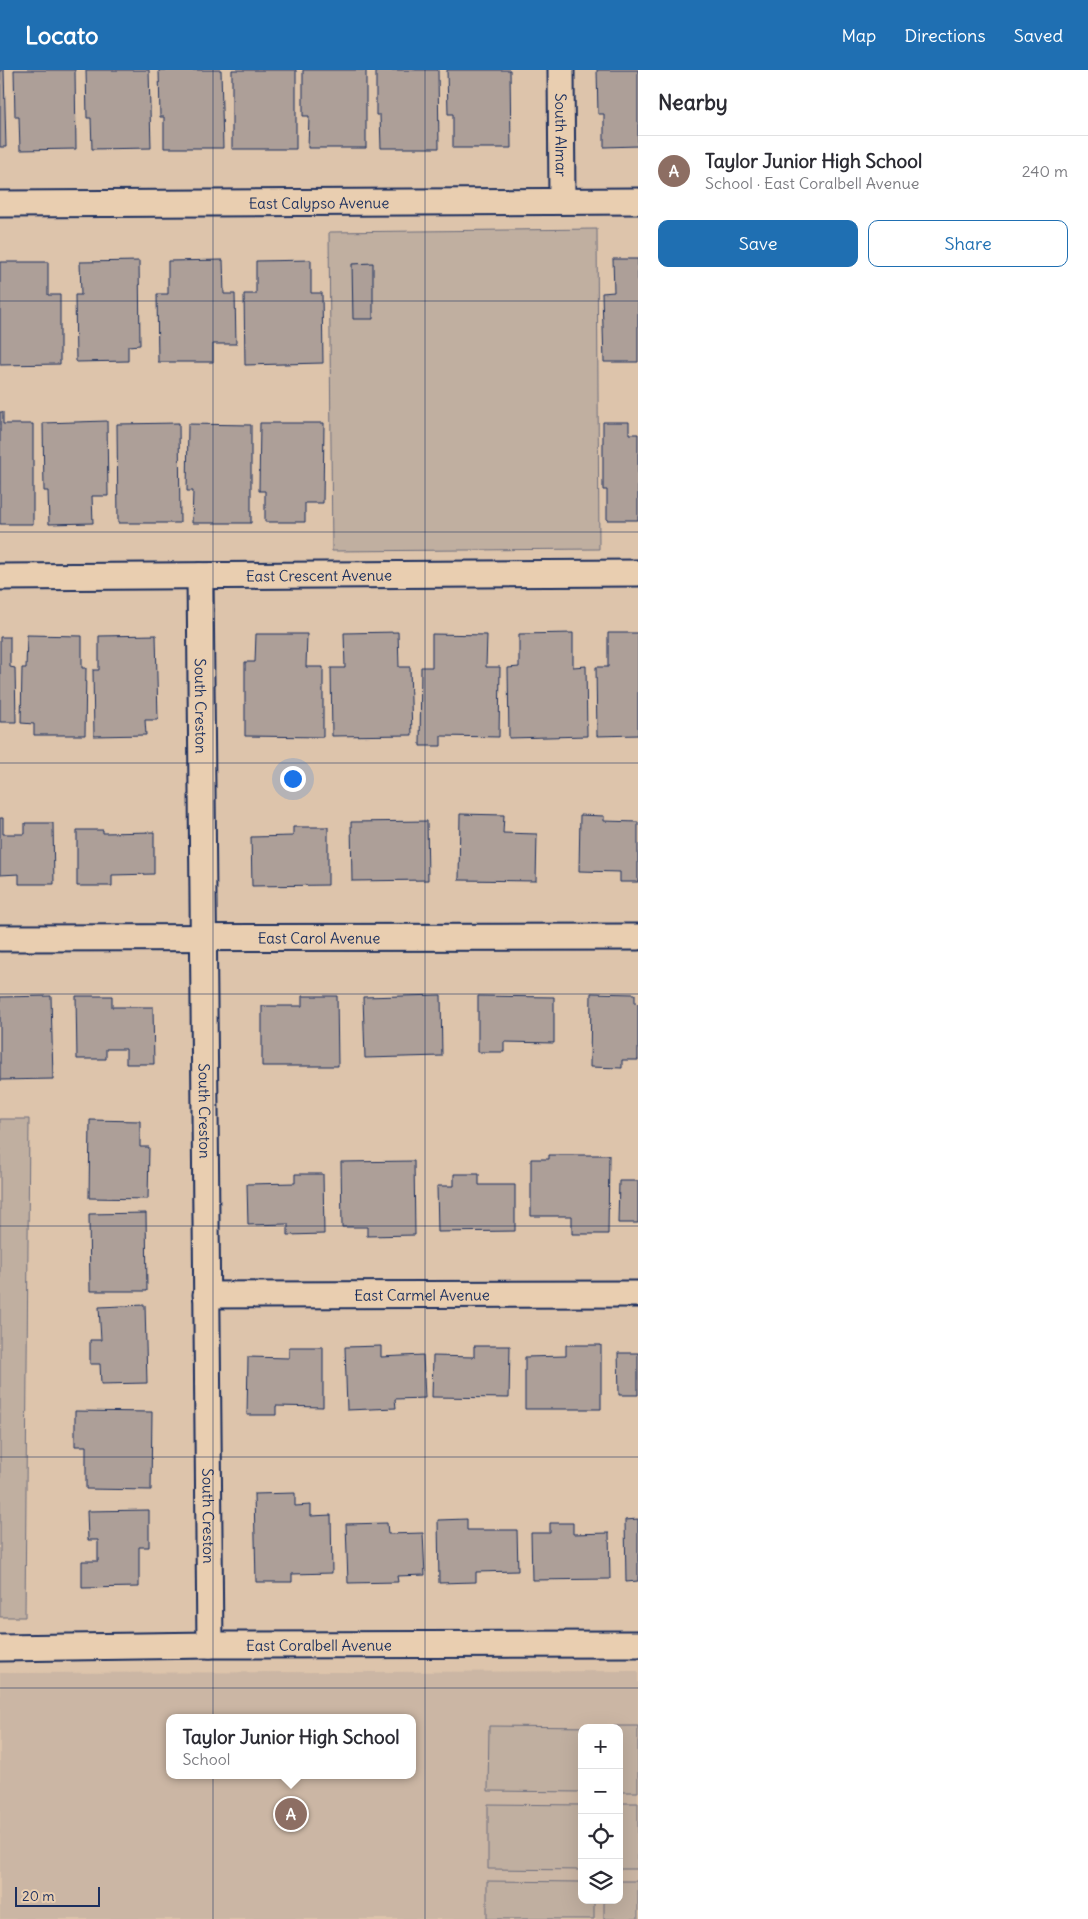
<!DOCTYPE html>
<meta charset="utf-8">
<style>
body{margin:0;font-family:Delius,sans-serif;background:#f2f2f3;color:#2b2b33}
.controls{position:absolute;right:15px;bottom:15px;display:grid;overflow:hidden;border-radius:10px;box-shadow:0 5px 20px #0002}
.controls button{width:45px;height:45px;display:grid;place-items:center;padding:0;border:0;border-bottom:1px solid #e1e1e2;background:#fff;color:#2b2b33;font:25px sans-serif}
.scale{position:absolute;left:15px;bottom:12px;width:85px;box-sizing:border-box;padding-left:5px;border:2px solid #1b2f5e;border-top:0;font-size:14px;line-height:18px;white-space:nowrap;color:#1b2f5e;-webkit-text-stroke:4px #e9ceb0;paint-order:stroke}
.you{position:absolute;left:292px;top:708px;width:18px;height:18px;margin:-12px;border:4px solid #fff;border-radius:50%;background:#1a73e8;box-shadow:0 0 0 8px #1a73e833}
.badge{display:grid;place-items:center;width:32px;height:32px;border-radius:50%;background:#1f6fb2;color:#fff;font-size:16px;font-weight:700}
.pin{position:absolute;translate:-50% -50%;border:2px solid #fff;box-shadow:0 1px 5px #0006}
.popup{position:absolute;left:166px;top:1644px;width:250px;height:65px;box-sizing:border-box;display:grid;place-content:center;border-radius:10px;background:#fff;filter:drop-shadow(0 1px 4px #0005);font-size:16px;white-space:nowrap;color:#7c7c81}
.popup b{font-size:19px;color:#2b2b33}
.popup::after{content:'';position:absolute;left:50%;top:100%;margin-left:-10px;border:10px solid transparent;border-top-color:#fff}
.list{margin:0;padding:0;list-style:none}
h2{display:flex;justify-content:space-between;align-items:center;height:65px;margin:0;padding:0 20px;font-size:21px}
h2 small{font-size:16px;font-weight:400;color:#7c7c81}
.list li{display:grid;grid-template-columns:32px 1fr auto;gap:15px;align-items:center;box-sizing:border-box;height:70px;padding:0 20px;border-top:1px solid #e1e1e2}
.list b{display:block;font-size:19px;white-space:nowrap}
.list p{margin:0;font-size:16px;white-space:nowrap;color:#7c7c81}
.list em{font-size:16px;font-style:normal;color:#7c7c81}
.actions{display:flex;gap:10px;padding:15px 20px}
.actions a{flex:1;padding:11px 0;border:1px solid #1f6fb2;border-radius:10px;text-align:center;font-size:18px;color:#1f6fb2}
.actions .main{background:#1f6fb2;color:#fff}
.icon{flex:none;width:28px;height:28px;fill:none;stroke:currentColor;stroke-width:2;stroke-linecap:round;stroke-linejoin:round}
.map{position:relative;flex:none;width:638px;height:1849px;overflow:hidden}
header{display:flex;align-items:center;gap:30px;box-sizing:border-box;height:70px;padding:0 25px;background:#1f6fb2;color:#fff}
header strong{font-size:24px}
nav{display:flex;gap:28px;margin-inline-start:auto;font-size:18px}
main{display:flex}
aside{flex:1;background:#fff}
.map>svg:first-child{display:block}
.built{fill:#cbb6a4;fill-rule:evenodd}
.green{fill:#c0afa0;stroke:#6e6f7f}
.building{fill:#ad9f98;stroke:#1b2f5e}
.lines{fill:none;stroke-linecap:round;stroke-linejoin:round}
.minor-casing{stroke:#1b2f5e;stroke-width:29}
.minor{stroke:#e9ceb0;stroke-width:25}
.grid{fill:none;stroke:#1b2f5e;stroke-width:1;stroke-opacity:0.55}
.labels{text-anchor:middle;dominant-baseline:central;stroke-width:4;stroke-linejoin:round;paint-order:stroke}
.street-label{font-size:15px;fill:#1b2f5e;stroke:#e9ceb0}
</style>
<header>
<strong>Locato</strong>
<nav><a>Map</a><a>Directions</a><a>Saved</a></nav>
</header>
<main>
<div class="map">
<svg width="638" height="1849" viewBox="0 0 638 1849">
<rect width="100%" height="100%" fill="#ddc4ab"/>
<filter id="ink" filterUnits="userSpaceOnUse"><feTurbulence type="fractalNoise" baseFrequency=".02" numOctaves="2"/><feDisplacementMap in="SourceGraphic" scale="10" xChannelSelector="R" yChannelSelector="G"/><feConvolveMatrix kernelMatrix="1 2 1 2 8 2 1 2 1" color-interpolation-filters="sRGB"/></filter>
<g filter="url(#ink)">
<path class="built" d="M638 1601V1849H0V1603ZM170 1648H412V1705H170ZM582 1658H619V1830H582Z"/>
<path class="green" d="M597 159 599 479 332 481 329 162Z
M0 1049H29L25 1547H0Z
M489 1656 596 1657 582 1658V1722L488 1721Z
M605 1656H638V1722H619V1658H605Z
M619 1733H638V1799H619Z
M488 1734 582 1735V1800L488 1799Z
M487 1811 582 1812V1830H594V1849H487Z
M619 1811H638V1849H604V1830H619Z"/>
<path class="building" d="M0 0H4L6 77H0Z
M14 0H75L76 79 20 80 19 47H15Z
M86 0H149L151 78 92 79 91 48H87Z
M159 0H221L223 78H164V47H160Z
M232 0H296V79H232Z
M303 0H366V78H308L309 46H303Z
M376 0H438L439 78H381L380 45H376Z
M447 0H510L511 78H453V44H448Z
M597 0H638V76L604 77V44H598Z
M613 189H638V292H604L602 223 614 222Z
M223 190 224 224H235L236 274H213V292H158L157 224H168V191Z
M311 190V223H322L323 293 245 295 244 224H256V191Z
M139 191 140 275 128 276V291L76 292 75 225H81L80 192Z
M0 192H48V225H60V294L0 295Z
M373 193V249H353L352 194Z
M0 342H3V354H33V454H0Z
M107 351 108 426H92L93 453 49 454 48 421H44L43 353Z
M603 352H629V364H638V450H607V420H603Z
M179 353 180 453H118L117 354Z
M260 353H324L323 433H305V452H265V421H259Z
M188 354 251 355V453H192L193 421H187Z
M398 562 399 597H410L412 665 332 666 331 598H345L344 563Z
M573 563V597L586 596 587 666 509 668 508 598 519 597V564Z
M608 563H638V665L597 666 596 597H608Z
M256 564H307L306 597H323V667L245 666V592H255Z
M432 564 487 565 486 597H500L499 667 441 666V676H420L421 597H432Z
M27 565 82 566V598H86L85 665H34V654L21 653 22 598H26Z
M156 565 158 650H145L146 665 94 666 93 600H99V566Z
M0 567H10V597L15 598 16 652H0Z
M460 744 504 745 503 763 537 764 536 811 459 810Z
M580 745 604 746V751L638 752V812H620V802L579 801Z
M0 748H3V764H25V753H53L54 814H19V804L0 805Z
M427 751 428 810 352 811 351 752Z
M293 757H328V815L252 816 251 767 293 766Z
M77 760H103V763L154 762V804L112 805V816H77Z
M591 923 635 924V933L638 934V990H622V998L590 997Z
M441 925 442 986 365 988 363 927Z
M51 926 53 1009 0 1010V927Z
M76 926H112V937H153L154 994H126V979H106V989H77Z
M302 926H337L338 996H262V936H302Z
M478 926 554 927V973L504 972V982H478Z
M90 1050 140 1051V1077H149L148 1129 89 1128Z
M549 1085H609L608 1164H572V1146H531V1089H549Z
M414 1091 415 1165 367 1166V1157H342L341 1092Z
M295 1104H323L324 1164 288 1165V1154L248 1155 247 1114 295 1113Z
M454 1104H479V1115H515V1161L438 1162 437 1116H454Z
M619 1111H638V1153H618Z
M146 1143 147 1221H90L89 1144Z
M145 1235 147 1313 101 1314 100 1294H90V1270H101L99 1237Z
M566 1275H601V1339H525V1287L566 1286Z
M381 1276V1287L423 1285 425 1328 395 1329 396 1338 347 1340 345 1277Z
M474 1276H510L509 1328 432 1327 433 1286 474 1287Z
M289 1277H323V1337L276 1336V1345H247L248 1287 289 1288Z
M618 1283H638V1325H619Z
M75 1341 152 1342 151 1420 86 1419V1376H75Z
M295 1423V1436L311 1435V1446L331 1445 332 1503 292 1504V1512H256L254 1424Z
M149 1440V1477H139V1517L82 1518V1491H98V1470H88L87 1441Z
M467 1449V1460H517L518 1501 476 1502V1512L439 1513 438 1450Z
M638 1449V1511L626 1512 625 1450Z
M387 1453 388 1464 423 1463 425 1505 397 1506 398 1512 348 1513 346 1454Z
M550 1453H573V1464L609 1463 610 1509 532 1510 531 1463H550Z"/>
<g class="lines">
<g class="minor-casing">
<g id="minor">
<path id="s1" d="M561 0 562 131"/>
<path id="s2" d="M0 134 638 131"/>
<path id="s3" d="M200 506 210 1575"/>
<path id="s4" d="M0 507 638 503"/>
<path id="s5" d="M0 868 638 867"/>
<path id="s6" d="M206 1225 638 1224"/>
<path id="s7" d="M0 1578 210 1575 638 1574"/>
</g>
</g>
<use href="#minor" class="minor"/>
</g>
</g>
<path class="grid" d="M213 0V1849M425 0V1849M0 231H638M0 462H638M0 693H638M0 924H638M0 1156H638M0 1387H638M0 1618H638"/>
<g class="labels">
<g class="street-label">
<text stroke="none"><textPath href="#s1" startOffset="65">South Almar</textPath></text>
<text stroke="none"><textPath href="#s2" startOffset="319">East Calypso Avenue</textPath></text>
<text stroke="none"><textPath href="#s4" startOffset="319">East Crescent Avenue</textPath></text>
<text stroke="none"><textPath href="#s3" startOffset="130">South Creston</textPath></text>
<text stroke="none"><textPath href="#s5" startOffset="319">East Carol Avenue</textPath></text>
<text stroke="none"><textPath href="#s3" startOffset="535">South Creston</textPath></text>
<text stroke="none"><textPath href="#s6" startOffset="216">East Carmel Avenue</textPath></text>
<text stroke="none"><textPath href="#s3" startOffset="940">South Creston</textPath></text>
<text stroke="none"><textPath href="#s7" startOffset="319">East Coralbell Avenue</textPath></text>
</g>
</g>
</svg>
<div class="controls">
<button>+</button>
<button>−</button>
<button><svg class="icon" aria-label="locate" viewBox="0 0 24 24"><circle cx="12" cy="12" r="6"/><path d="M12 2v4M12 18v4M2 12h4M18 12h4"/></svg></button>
<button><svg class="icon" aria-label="layers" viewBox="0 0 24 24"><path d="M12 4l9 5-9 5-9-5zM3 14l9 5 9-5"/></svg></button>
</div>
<div class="scale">20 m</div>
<div class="you"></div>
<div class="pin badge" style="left:291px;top:1744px;background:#8d6e63">A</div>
<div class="popup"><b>Taylor Junior High School</b>School</div>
</div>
<aside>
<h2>Nearby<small></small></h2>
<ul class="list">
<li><span class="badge" style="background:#8d6e63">A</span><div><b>Taylor Junior High School</b><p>School · East Coralbell Avenue</p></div><em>240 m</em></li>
</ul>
<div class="actions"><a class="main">Save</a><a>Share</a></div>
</aside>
</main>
